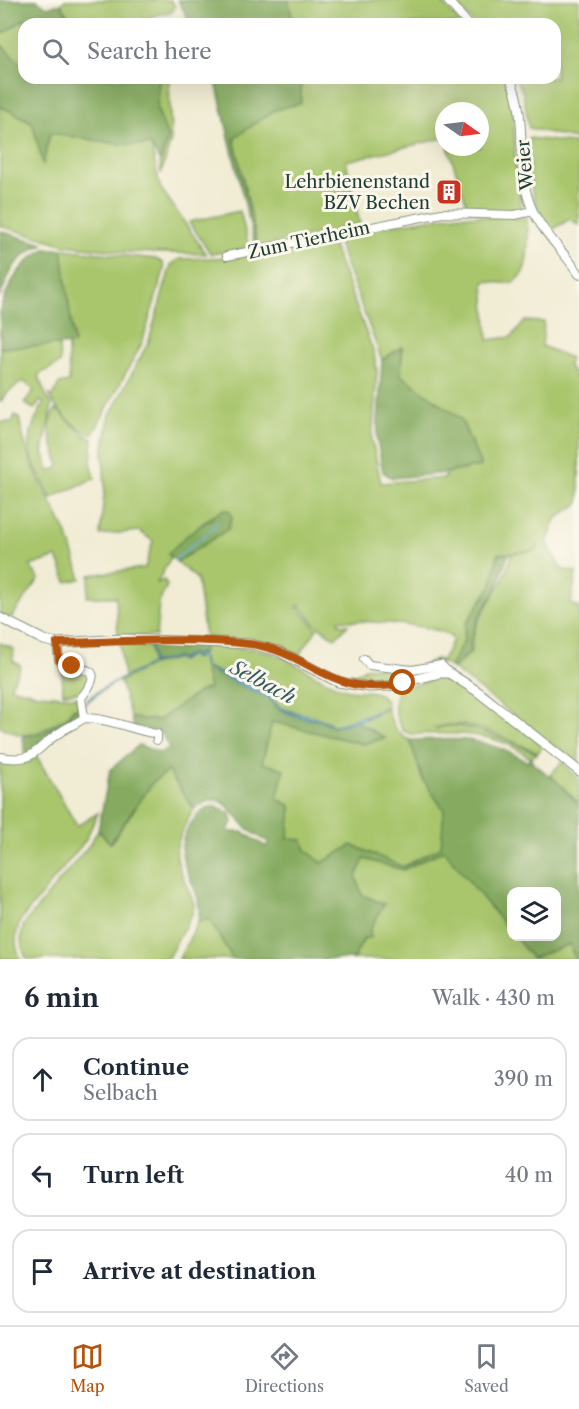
<!DOCTYPE html>
<meta charset="utf-8">
<style>
body{margin:0;font-family:"Libre Caslon Text",serif;background:#f6f6f7;color:#1f2937}
.controls{position:absolute;right:18px;bottom:18px;display:grid;overflow:hidden;border-radius:12px;box-shadow:0 6px 24px #0002}
.controls button{width:54px;height:54px;display:grid;place-items:center;padding:0;border:0;border-bottom:2px solid #e0e1e3;background:#fff;color:#1f2937;font:30px sans-serif}
.compass{position:absolute;left:435px;top:102px;width:54px;height:54px;border-radius:50%;background:#fff;box-shadow:0 6px 24px #0002;rotate:104deg}
.stop{position:absolute;width:18px;height:18px;margin:-14px;border:4px solid #b45309;border-radius:50%;background:#fff}
.stop.end{background:#b45309;border-color:#fff;box-shadow:0 2px 6px #0008}
.list{margin:0;padding:0;list-style:none}
h2{display:flex;justify-content:space-between;align-items:center;height:78px;margin:0;padding:0 24px;font-size:26px}
h2 small{font-size:20px;font-weight:400;color:#747a83}
.list li{display:grid;grid-template-columns:39px 1fr auto;gap:18px;align-items:center;box-sizing:border-box;height:84px;margin:0 12px 12px;padding:0 12px;border:2px solid #e0e1e3;border-radius:18px}
.list b{display:block;font-size:22px;white-space:nowrap}
.list p{margin:0;font-size:20px;white-space:nowrap;color:#747a83}
.list em{font-size:20px;font-style:normal;color:#747a83}
.icon{flex:none;width:33px;height:33px;fill:none;stroke:currentColor;stroke-width:2;stroke-linecap:round;stroke-linejoin:round}
.map{position:relative;flex:none;width:579px;height:959px;overflow:hidden}
.search{position:absolute;background:#fff;box-shadow:0 6px 24px #0002;left:18px;right:18px;top:18px;height:66px;display:flex;align-items:center;gap:15px;box-sizing:border-box;padding:0 21px;border-radius:18px;color:#747a83;font-size:22px}
.sheet{height:366px;background:#fff}
nav{display:flex;justify-content:space-around;align-items:center;box-sizing:border-box;height:84px;border-top:2px solid #e0e1e3;background:#fff;font-size:16px;color:#747a83}
nav a{display:grid;justify-items:center;gap:3px}
nav .on{color:#b45309}
.map>svg:first-child{display:block}
.green{fill:#a9c66d;stroke:#648250;stroke-width:1.5}
.forest{fill:#86ab60;stroke:#52744a;stroke-width:1.5}
.water{fill:#73b6e8;stroke:#497a8e;stroke-width:1.5}
.lines{fill:none;stroke-linecap:round;stroke-linejoin:round}
.stream{stroke:#73b6e8;stroke-width:1.5}
.minor-casing{stroke:#889484;stroke-width:10}
.tertiary-casing{stroke:#889484;stroke-width:11}
.minor{stroke:#fff;stroke-width:8}
.tertiary{stroke:#fff;stroke-width:9}
.route{stroke:#b45309;stroke-width:8}
.labels{text-anchor:middle;dominant-baseline:central;stroke-width:6;stroke-linejoin:round;paint-order:stroke}
.street-label{font-size:18px;fill:#1f3d34;stroke:#fbf7ec}
.poi-label{font-size:18px;fill:#1f3d34;stroke:#fbf7ec;text-anchor:end}
.water-label{font-size:20px;font-style:italic;fill:#345b61;stroke:#fbf7ec}
</style>
<div class="map">
<svg width="579" height="959" viewBox="0 0 579 959">
<rect width="100%" height="100%" fill="#fbf7ec"/>
<filter id="ink" filterUnits="userSpaceOnUse"><feTurbulence type="fractalNoise" baseFrequency=".0167" numOctaves="2"/><feDisplacementMap in="SourceGraphic" scale="12" xChannelSelector="R" yChannelSelector="G"/><feConvolveMatrix kernelMatrix="1 2 1 2 8 2 1 2 1" color-interpolation-filters="sRGB"/></filter>
<filter id="wash" filterUnits="userSpaceOnUse"><feTurbulence type="fractalNoise" baseFrequency=".008" numOctaves="4" result="noise"/><feDisplacementMap in="SourceGraphic" scale="24" xChannelSelector="R" yChannelSelector="G"/><feGaussianBlur stdDeviation="1.35" result="paint"/><feColorMatrix in="noise" values="0 0 0 0 0 0 0 0 0 0 0 0 0 0 0 0 0 1.4 0 .05"/><feComposite in="paint" operator="in"/></filter>
<g filter="url(#wash)">
<rect width="100%" height="100%" fill="#f1ecd4"/>
<path class="green" d="M65 0H171L175 6 173 11 142 19 141 24H73L61 4Z
M288 0H440L461 24H294Z
M453 0H579V140L529 128 523 92 515 78H555V24H474Z
M25 19 30 24H24V67L0 44V36Z
M159 78H169L171 140 161 174 160 162 168 138 157 109Z
M301 78H504L513 104 516 175 522 210 512 213 469 211 448 147H480V111H444V138L346 161 360 225 262 246 257 243 234 138 275 110 301 103Z
M0 106 32 122 43 163 50 133 119 144 151 145 160 187 206 254 125 252 66 245 0 226Z
M529 138 579 144V225L570 219 550 231C528 199 529 176 529 138Z
M240 211 248 243 243 250 211 254 189 222Z
M454 215 527 218C528 234 532 280 510 283 503 284 494 282 486 281L484 284 488 340 511 337 525 321 544 322 542 346 570 358 568 365 579 383V503L556 519 547 542 561 569 576 572 571 604 579 607V765L453 669 472 651C470 614 506 591 511 554L538 549V545L534 551 498 554 492 585 465 625 464 640 450 667 440 662 420 667 435 659 442 660 453 640C446 623 360 622 339 620V624L348 625 335 638 315 624 299 605 297 607 317 629 299 655C265 641 241 639 205 637L197 579 177 562 228 529 232 518 228 510 209 518 168 553 171 557 157 583 164 580 167 585 159 603 156 636H118L116 597H87L90 575 145 568 153 541 139 531 100 535 105 485 103 454 109 417 149 341 171 265 179 259 236 257 325 237 331 241 374 353 377 371 372 440 381 483 445 478 446 473 481 466 461 419 401 375 402 347 382 360 337 240 340 234 356 231Z
M62 249 156 259 163 263 164 270 142 343 93 434C79 433 54 408 49 395L53 396 59 384 69 382 68 344 73 343Z
M59 344 60 363 38 375 47 398 52 405 43 452 49 470 57 469 59 465C55 447 42 427 56 409L83 434 93 439 91 462 95 478 51 498C29 452 18 449 44 403L40 401 34 409 24 403 34 390 23 381 8 392 0 402V348Z
M15 415 19 418C27 465 45 488 65 530 72 545 76 563 81 579L67 582 57 557 30 566 39 579 11 618 0 615V422H12Z
M0 643 14 649 13 661 21 666 10 687 38 694 78 697V708L72 709 67 717 35 734 20 735 0 727Z
M120 643H148L152 654 151 665 177 658 180 661 190 655 196 659 198 654 202 653 204 645C225 647 245 647 265 651 294 659 317 680 345 689 361 694 383 685 387 706L363 718 333 726 329 722 281 708 251 686 205 667V664L209 688 197 693 159 720 131 718 120 681 147 667 124 678Z
M62 666 86 671 91 680 82 692 63 693Z
M373 667 435 668C402 678 383 682 349 678L365 668Z
M442 677 465 687 543 746 537 754V752C509 741 467 715 436 728L433 727 436 729C463 717 510 743 536 753L531 759C497 730 454 733 411 734L403 731C395 718 391 701 399 689Z
M387 708C392 724 395 734 410 740L422 778 444 810 442 847 403 867 352 845 323 863 288 839 291 806 277 799 262 764 272 721 363 744 385 738 355 721Z
M37 757 77 826 98 813 85 841 20 921C15 935 14 946 21 959H0V762H29Z
M562 762 579 779V803L550 775Z
M168 771 194 809C166 855 176 857 194 904L193 912 167 959H27C20 946 20 938 24 924L90 844 98 830 111 843 153 782Z
M444 849 511 933 512 936 515 937 532 958 570 944 575 959H353L384 904 362 895 356 877 364 858 403 870Z
M209 919 233 959H179L198 922Z"/>
<path class="forest" d="M0 0H37L47 7 61 4 73 24H30L24 19 0 36Z
M178 0H288L294 24H191Z
M0 44 24 67V78H159L157 109 168 138 160 162 151 145 119 144 50 133 43 165 32 122 0 106Z
M215 78H301V103L275 110 234 138 257 243 254 242Z
M0 231 43 244C16 256 10 270 0 297Z
M45 249H62L74 344 0 348C0 337 0 319 0 309 9 284 20 262 45 249Z
M402 347 401 375 461 419 481 466 446 473 392 478 383 472 377 439 382 360Z
M224 509 230 511 232 517 228 529 177 562 168 554 185 537Z
M509 553 494 594 478 618 470 643 471 651 452 668 450 667 464 640 465 625 492 585 498 554Z
M148 644 204 645 202 653 197 654 195 658 192 654 180 660 177 657 152 663 151 647Z
M204 668 269 698 280 710 301 717 323 721 333 727 355 721 385 738 363 744 272 722 262 763 284 769 277 799 291 806 288 839 303 840 306 850 322 863 352 845 403 867 441 847 444 810 422 778 410 740C463 739 480 735 528 762L530 757 532 762 562 786 579 806V959H575L570 944 532 958 515 937 556 936V892H512L511 933 444 850 403 870 364 859 356 877 362 895 384 904 370 930 371 938H364L353 959H233L209 919 198 922C207 883 165 864 190 825 197 815 202 808 214 806L230 813 233 822 228 829 230 832H243L266 847 269 842C262 838 254 834 248 829 229 812 225 786 194 809L168 771 153 782 110 843 98 830 110 770 139 745 160 753 169 748 161 732 133 727 131 718 159 720 197 693 209 688Z
M79 709 80 717 25 758 23 736 40 734 68 718 73 710Z"/>
<path class="water" d="M148 643 151 647 152 663 177 657 180 660 190 654 195 658 197 654 201 652 205 667C227 676 249 684 269 695 274 699 276 706 281 708 297 716 320 714 333 726L387 708 364 719 333 727 323 721 301 717 280 710 269 698 204 668 201 653 196 659 190 655 181 661 177 658C170 661 161 661 153 664 133 671 98 691 84 705 90 690 134 674 151 664L152 654Z"/>
<g class="lines">
<path class="stream" d="M174 560 210 531 217 521"/>
</g>
</g>
<g filter="url(#ink)">
<g class="lines">
<g class="minor-casing">
<path id="minor" d="M447 0 468 24
M510 78C529 120 515 160 529 201 538 229 563 250 579 274
M227 256 442 213 515 215 533 211
M57 643 59 660C76 676 111 659 81 698L84 718C109 718 132 730 157 734V740
M364 659 369 665 412 670 441 665 449 673
M0 757C36 763 33 750 59 733 67 727 76 724 84 718"/>
</g>
<g class="tertiary-casing">
<path id="tertiary" d="M0 618 44 640 57 643 124 639 250 644 278 651 338 682 370 687 389 686 440 673H449L477 691 579 771"/>
</g>
<use href="#minor" class="minor"/>
<use href="#tertiary" class="tertiary"/>
</g>
</g>
<g class="lines" filter="url(#ink)">
<path class="route" d="M72 666 59 660 57 643C121 642 186 637 250 644 312 652 329 699 403 683"/>
</g>
<defs>
<g id="building-square" transform="scale(1.35)"><rect x="-9" y="-9" width="18" height="18" rx="4" fill="#c8321e" stroke="#fbf7ec"/><path d="M-4-6H4V6H1V3H-1V6H-4ZM-2.5-4.3h1.7v1.8h-1.7ZM.8-4.3h1.7v1.8H.8ZM-2.5-1h1.7V.8h-1.7ZM.8-1h1.7V.8H.8Z" fill="#fff"/></g>
</defs>
<g fill-rule="evenodd">
<use href="#building-square" x="449" y="192"/>
</g>
<g class="labels">
<g class="street-label">
<text transform="translate(525 165) rotate(-95)">Weier</text>
<text transform="translate(309 240) rotate(-12)">Zum Tierheim</text>
</g>
<g class="poi-label">
<text x="430" y="182">Lehrbienenstand<tspan x="430" dy="21">BZV Bechen</tspan></text>
</g>
<g class="water-label">
<text transform="translate(263 682) rotate(28)">Selbach</text>
</g>
</g>
</svg>
<div class="controls">
<button><svg class="icon" aria-label="layers" viewBox="0 0 24 24"><path d="M12 4l9 5-9 5-9-5zM3 14l9 5 9-5"/></svg></button>
</div>
<svg class="compass" viewBox="-18 -18 36 36"><path d="M0-13l5 13h-10z" fill="#e53935"/><path d="M0 13l5-13h-10z" fill="#747a83"/></svg>
<div class="stop" style="left:403px;top:683px"></div>
<div class="stop end" style="left:72px;top:666px"></div>
<div class="search"><svg class="icon" aria-label="search" viewBox="0 0 24 24"><circle cx="10" cy="10" r="6"/><path d="M15 15l6 6"/></svg>Search here</div>
</div>
<section class="sheet">
<h2>6 min<small>Walk · 430 m</small></h2>
<ul class="list">
<li><svg class="icon" aria-label="ahead" viewBox="0 0 24 24"><path d="M12 20V5M6 11l6-6 6 6"/></svg><div><b>Continue</b><p>Selbach</p></div><em>390 m</em></li>
<li><svg class="icon" aria-label="left" viewBox="0 0 24 24"><path d="M17 20v-9H6M10 6l-5 5 5 5"/></svg><div><b>Turn left</b></div><em>40 m</em></li>
<li><svg class="icon" aria-label="arrive" viewBox="0 0 24 24"><path d="M6 21V4h12l-3 4 3 4H6"/></svg><div><b>Arrive at destination</b></div></li>
</ul>
</section>
<nav>
<a class="on"><svg class="icon" aria-label="map" viewBox="0 0 24 24"><path d="M3 6l6-2 6 2 6-2v14l-6 2-6-2-6 2zM9 4v14M15 6v14"/></svg>Map</a>
<a><svg class="icon" aria-label="directions" viewBox="0 0 24 24"><path d="M12 3l9 9-9 9-9-9zM9 14v-3h6M13 9l2 2-2 2"/></svg>Directions</a>
<a><svg class="icon" aria-label="saved" viewBox="0 0 24 24"><path d="M7 4h10v16l-5-4-5 4z"/></svg>Saved</a>
</nav>
